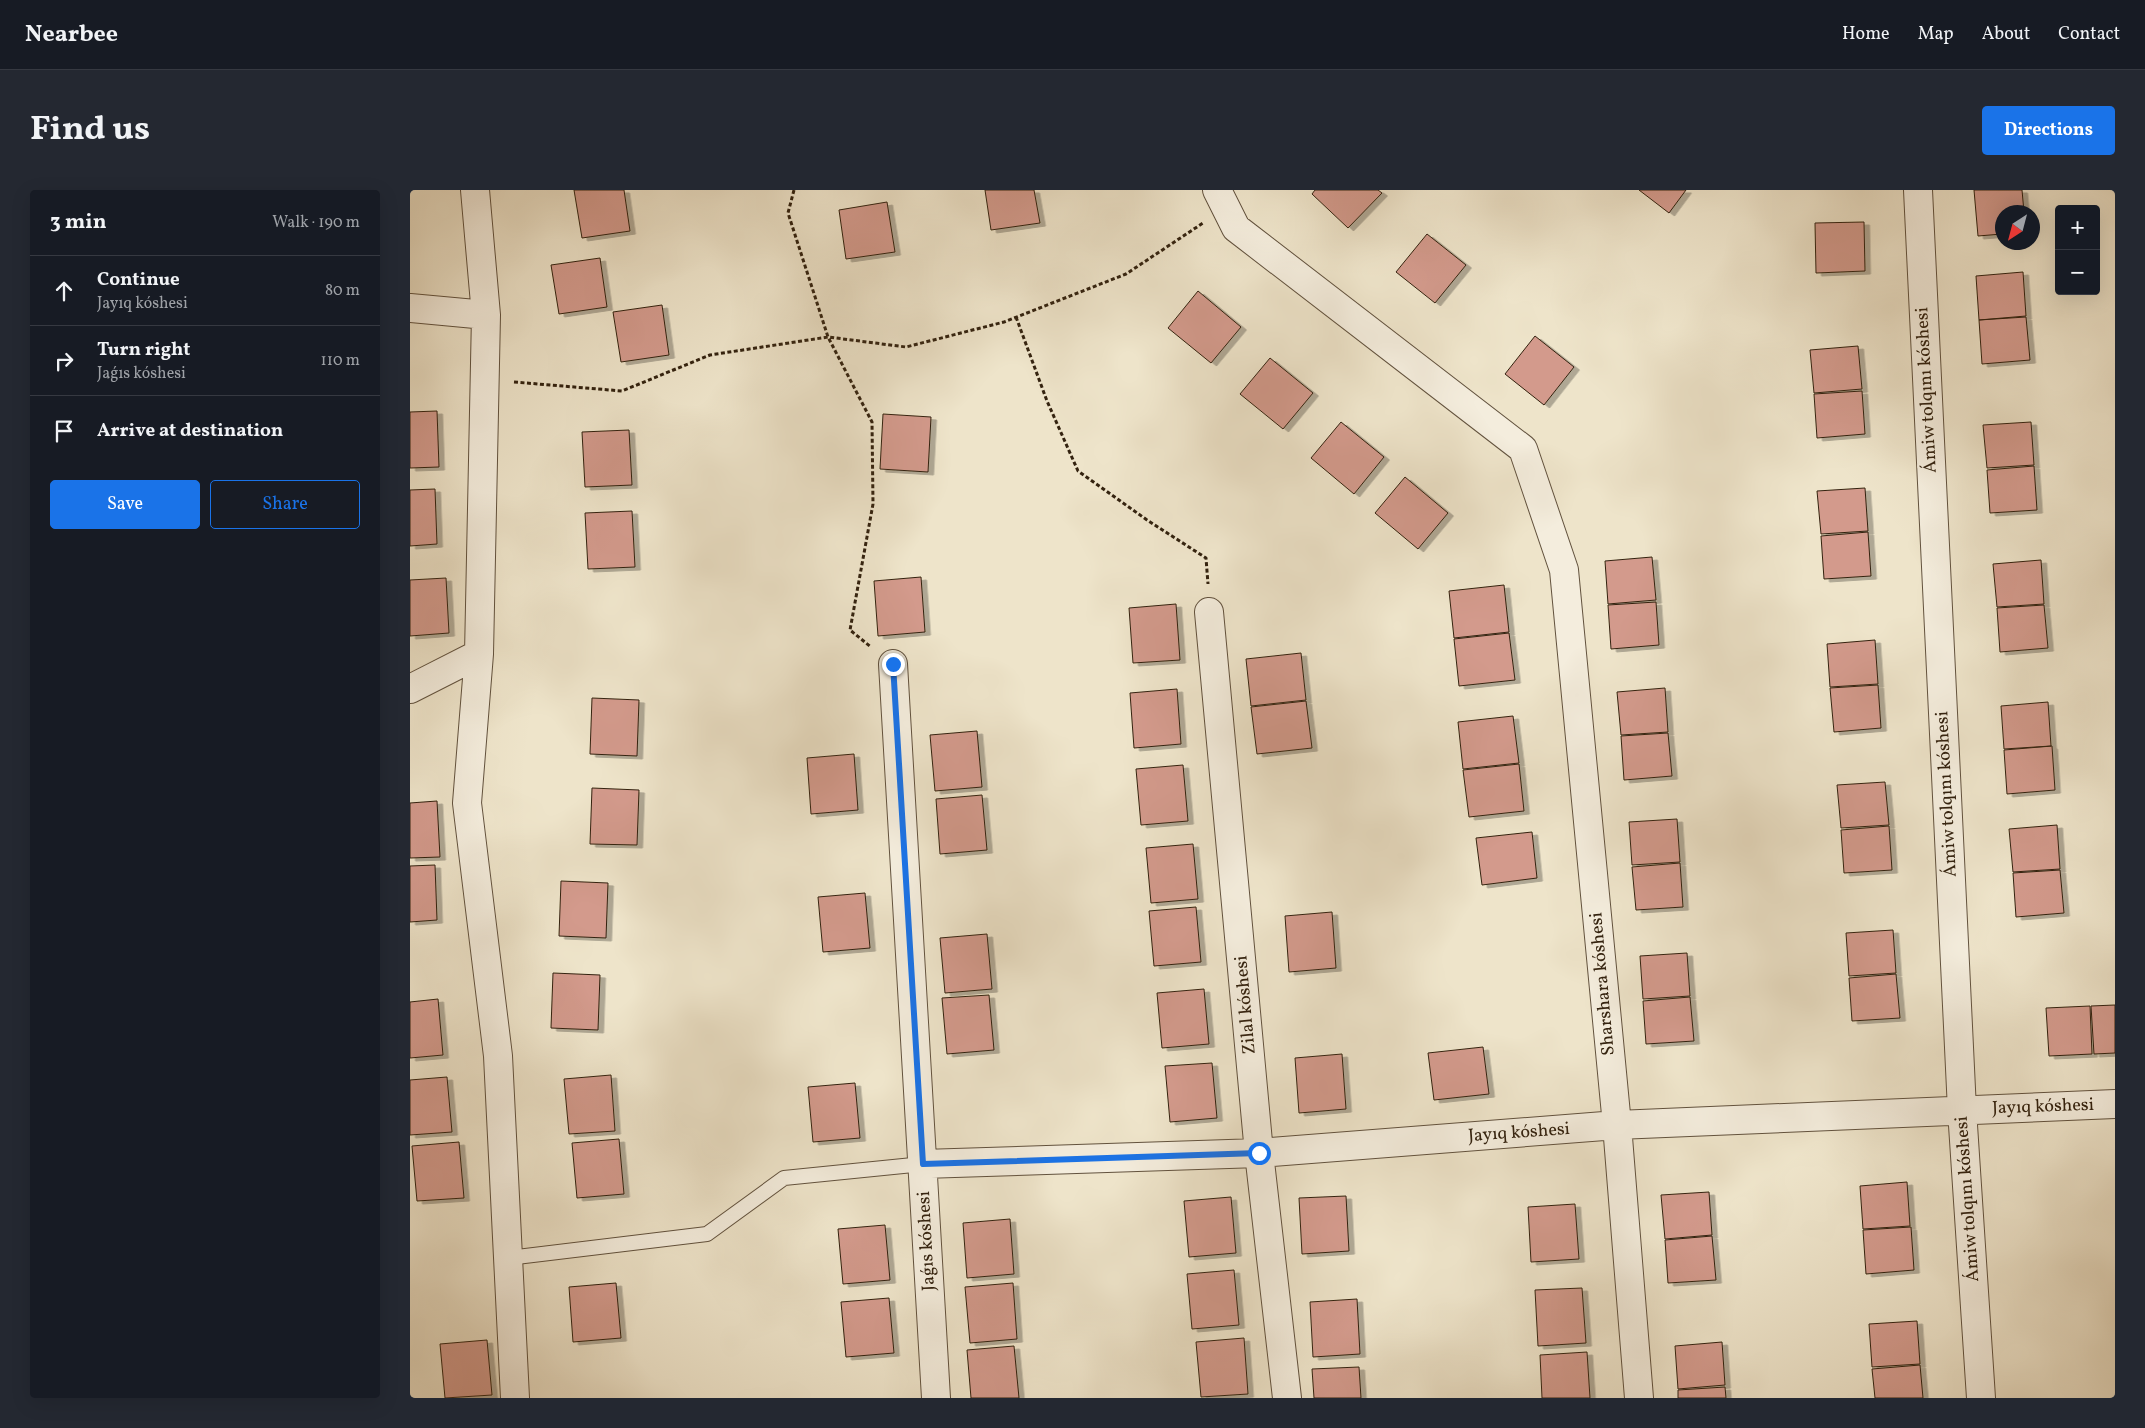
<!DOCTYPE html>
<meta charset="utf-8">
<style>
body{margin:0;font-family:Vollkorn,serif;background:#242831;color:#f1f3f6}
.controls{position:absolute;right:15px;top:15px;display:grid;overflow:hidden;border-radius:5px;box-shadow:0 5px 20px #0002}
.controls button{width:45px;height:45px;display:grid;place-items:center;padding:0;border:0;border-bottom:1px solid #363941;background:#171b24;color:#f1f3f6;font:25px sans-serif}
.compass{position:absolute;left:1585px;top:15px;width:45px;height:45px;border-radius:50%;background:#171b24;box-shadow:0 5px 20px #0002;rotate:216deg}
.stop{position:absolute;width:15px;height:15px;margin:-11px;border:4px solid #1a73e8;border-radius:50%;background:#fff}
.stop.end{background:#1a73e8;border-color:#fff;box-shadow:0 1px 5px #0008}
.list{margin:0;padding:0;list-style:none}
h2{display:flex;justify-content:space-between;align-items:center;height:65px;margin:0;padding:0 20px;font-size:21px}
h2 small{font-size:16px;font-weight:400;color:#9ea1a6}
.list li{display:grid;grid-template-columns:32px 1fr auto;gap:15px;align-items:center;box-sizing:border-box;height:70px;padding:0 20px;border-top:1px solid #363941}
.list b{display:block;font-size:19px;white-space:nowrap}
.list p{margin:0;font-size:16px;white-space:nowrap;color:#9ea1a6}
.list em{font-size:16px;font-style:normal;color:#9ea1a6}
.actions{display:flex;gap:10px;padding:15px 20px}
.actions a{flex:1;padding:11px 0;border:1px solid #1a73e8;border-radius:5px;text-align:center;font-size:18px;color:#1a73e8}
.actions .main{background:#1a73e8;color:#fff}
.icon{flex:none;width:28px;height:28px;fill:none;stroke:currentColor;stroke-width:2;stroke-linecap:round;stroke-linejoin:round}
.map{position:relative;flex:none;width:1705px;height:1208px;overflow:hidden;border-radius:5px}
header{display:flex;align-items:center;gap:30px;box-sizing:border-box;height:70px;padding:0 25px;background:#171b24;border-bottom:1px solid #363941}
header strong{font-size:24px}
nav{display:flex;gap:28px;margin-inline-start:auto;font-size:18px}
.intro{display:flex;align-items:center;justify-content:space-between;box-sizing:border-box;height:120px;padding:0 30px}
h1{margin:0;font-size:35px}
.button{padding:12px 22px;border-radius:5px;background:#1a73e8;color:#fff;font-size:18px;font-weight:700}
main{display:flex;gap:30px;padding:0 30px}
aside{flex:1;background:#171b24;border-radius:5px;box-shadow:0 5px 20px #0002}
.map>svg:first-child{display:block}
.building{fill:#d39a8c;stroke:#33220f;filter:url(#shadow)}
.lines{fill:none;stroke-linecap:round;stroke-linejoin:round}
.service-casing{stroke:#62523e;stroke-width:16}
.minor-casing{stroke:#62523e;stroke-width:30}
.path{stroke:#33220f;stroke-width:3;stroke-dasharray:4 2.5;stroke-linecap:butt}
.service{stroke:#f4eddd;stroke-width:14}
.minor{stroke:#f4eddd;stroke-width:28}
.route{stroke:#1a73e8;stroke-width:6}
.labels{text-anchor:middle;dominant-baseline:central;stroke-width:4.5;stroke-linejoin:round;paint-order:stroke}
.street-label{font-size:18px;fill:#33220f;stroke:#f4eddd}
</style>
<header>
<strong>Nearbee</strong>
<nav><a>Home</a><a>Map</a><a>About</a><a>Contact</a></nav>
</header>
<div class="intro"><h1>Find us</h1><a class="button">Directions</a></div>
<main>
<aside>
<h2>3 min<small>Walk · 190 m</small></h2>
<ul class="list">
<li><svg class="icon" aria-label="ahead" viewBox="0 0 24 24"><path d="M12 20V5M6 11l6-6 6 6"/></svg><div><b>Continue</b><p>Jayıq kóshesi</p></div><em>80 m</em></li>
<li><svg class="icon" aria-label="right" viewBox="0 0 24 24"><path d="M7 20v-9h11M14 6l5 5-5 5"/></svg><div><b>Turn right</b><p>Jaǵıs kóshesi</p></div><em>110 m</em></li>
<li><svg class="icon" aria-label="arrive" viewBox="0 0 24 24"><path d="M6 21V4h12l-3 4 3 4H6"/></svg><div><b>Arrive at destination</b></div></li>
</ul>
<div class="actions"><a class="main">Save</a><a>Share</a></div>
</aside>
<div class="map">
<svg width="1705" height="1208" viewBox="0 0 1705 1208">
<defs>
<filter id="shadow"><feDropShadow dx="5.5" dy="3" stdDeviation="0" flood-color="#0004"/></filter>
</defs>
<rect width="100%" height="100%" fill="#eee4ca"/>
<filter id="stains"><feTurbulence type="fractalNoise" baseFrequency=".004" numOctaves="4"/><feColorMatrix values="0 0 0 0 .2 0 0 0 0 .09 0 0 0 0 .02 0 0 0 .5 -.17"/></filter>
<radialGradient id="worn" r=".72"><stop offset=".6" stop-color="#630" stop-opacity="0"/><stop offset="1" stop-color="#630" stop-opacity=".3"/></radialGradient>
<path class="building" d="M164 0H214L220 41 172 48Z
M575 0H624L630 33 581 40Z
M905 0H968L972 3 938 38 902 4Z
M1229 0H1276L1259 23Z
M1564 0H1612L1614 22H1592V44L1568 46Z
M477 12 485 62 436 69 429 20Z
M1454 32 1455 81 1406 83 1405 33Z
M1017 44 1056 75 1025 113 986 82Z
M190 68 197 117 149 124 141 75Z
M1613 82 1616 126 1569 130 1566 86Z
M788 101 831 137 801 173 758 138Z
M252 115 259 165 211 172 203 122Z
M1616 127 1620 170 1572 174 1569 130Z
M1125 146 1164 177 1134 215 1095 184Z
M1448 156 1452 199 1404 203 1400 160Z
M860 168 903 203 873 239 830 204Z
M1452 201 1455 244 1407 248 1404 204Z
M27 221 29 277 0 278V222Z
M473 224 521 227 518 282 470 279Z
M931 232 974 267 944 304 901 268Z
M1621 232 1624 275 1577 278 1573 235Z
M219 240 222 295 175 297 172 242Z
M1624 276 1627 320 1580 323 1577 280Z
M995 287 1038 323 1008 359 965 323Z
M1455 298 1458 341 1411 344 1407 301Z
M25 299 27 354 0 356V300Z
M222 321 225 377 178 379 175 323Z
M1458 342 1461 386 1414 389 1411 346Z
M1242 367 1246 410 1198 414 1195 371Z
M1631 370 1634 414 1587 417 1583 374Z
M511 387 515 442 468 446 464 391Z
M36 388 39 443 0 446V390Z
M1094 395 1099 442 1044 448 1039 401Z
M1246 412 1249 455 1201 459 1198 415Z
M766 414 770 470 723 473 719 418Z
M1634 415 1638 458 1590 462 1587 418Z
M1099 443 1105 490 1049 496 1044 449Z
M1465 450 1468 494 1420 497 1417 454Z
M891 463 896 510 841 516 836 469Z
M1468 495 1471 538 1424 542 1420 498Z
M1255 498 1258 542 1211 545 1207 502Z
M767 499 771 554 724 558 720 503Z
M182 508 229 510 227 566 180 564Z
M896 511 902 558 847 564 841 517Z
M1638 512 1641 556 1594 559 1591 516Z
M1103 526 1109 573 1053 579 1048 532Z
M567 541 572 597 525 601 520 545Z
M1258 543 1262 586 1214 590 1211 546Z
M1642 556 1645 600 1597 604 1594 560Z
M444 564 448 620 401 624 397 568Z
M1109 574 1114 621 1059 627 1053 580Z
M773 575 778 631 731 635 726 579Z
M1475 592 1479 635 1431 638 1427 595Z
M182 598 229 600 227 655 180 654Z
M572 605 577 660 530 664 526 609Z
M27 611 30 667 0 668V613Z
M1267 629 1270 672 1222 675 1219 632Z
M1647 635 1650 679 1603 682 1599 639Z
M1479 636 1482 680 1434 683 1431 640Z
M1122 642 1127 688 1072 695 1066 648Z
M783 654 788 709 741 713 736 658Z
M1270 673 1273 717 1226 720 1222 677Z
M25 675 27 730 0 732V676Z
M1650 680 1654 723 1606 727 1603 683Z
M151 691 198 693 196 748 149 746Z
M455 703 460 758 413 762 408 707Z
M786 717 791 772 744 776 739 721Z
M922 722 926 778 879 782 875 726Z
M1483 740 1486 783 1439 786 1436 743Z
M577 744 582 799 535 803 530 748Z
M1277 763 1280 806 1233 809 1230 766Z
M143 783 190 785 188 840 141 838Z
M1486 784 1490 828 1442 831 1439 788Z
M794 799 799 854 752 858 747 803Z
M579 805 584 860 537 864 532 808Z
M1280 807 1284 851 1236 854 1233 811Z
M28 809 33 865 0 868V812Z
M1705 815V863L1684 864 1681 816Z
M1680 816 1682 864 1639 866 1636 818Z
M1073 857 1079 904 1024 910 1018 863Z
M932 864 936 919 889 923 885 868Z
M802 873 807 928 760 932 755 876Z
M201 885 205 941 159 944 154 889Z
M37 887 42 942 0 945V890Z
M445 893 450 948 403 952 398 897Z
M209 949 214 1004 167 1008 162 953Z
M49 952 54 1008 7 1011 2 956Z
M1497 992 1500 1036 1453 1039 1450 996Z
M1299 1002 1302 1045 1255 1049 1251 1005Z
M936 1006 939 1061 892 1064 889 1008Z
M821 1007 826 1063 779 1067 774 1011Z
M1165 1014 1169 1069 1121 1072 1118 1017Z
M600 1029 604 1084 557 1088 553 1033Z
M475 1035 480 1090 433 1094 428 1039Z
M1501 1037 1504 1080 1456 1084 1453 1040Z
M1302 1046 1306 1090 1258 1093 1255 1050Z
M824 1080 829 1135 782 1139 777 1084Z
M206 1093 211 1148 163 1152 159 1097Z
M603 1093 607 1149 560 1153 555 1097Z
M1172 1098 1176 1153 1128 1156 1125 1100Z
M479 1108 484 1163 436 1167 431 1112Z
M947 1109 950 1164 903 1167 900 1112Z
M1507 1131 1510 1174 1462 1177 1459 1134Z
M834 1148 838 1204 791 1207 786 1152Z
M77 1150 82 1205 35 1208 30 1154Z
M1312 1152 1315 1195 1268 1199 1265 1156Z
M604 1156 609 1208H561L557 1160Z
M1177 1162 1180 1208H1132L1130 1165Z
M1510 1175 1513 1208H1465L1462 1179Z
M949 1177 951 1208H904L902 1179Z
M1315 1197 1316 1208H1268V1200Z"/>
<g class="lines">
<g class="service-casing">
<path id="service" d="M98 1068 297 1044 374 988 513 974"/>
</g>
<g class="minor-casing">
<path id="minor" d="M65 0 76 125 69 464 57 613 88 866 105 1208
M807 0 826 38 1113 259 1154 380 1207 935 1229 1208
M1508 0 1552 920 1571 1208
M0 118 76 125
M799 422 849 963 877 1208
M483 474 526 1208
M0 499 69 464
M513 974 849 963 1207 935 1705 914"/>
</g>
<path class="path" d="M384 0 378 23 418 147 462 232 463 314 440 440 461 457
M606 127 637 211 668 281 737 330 796 368 798 394
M104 192 212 201 300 165 418 147 496 157 594 132 716 84 793 33"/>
<use href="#service" class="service"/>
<use href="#minor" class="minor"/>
</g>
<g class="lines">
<path class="route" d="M483 474 513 974 849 963"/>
</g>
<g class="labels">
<g class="street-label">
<text transform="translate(1517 200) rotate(-93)">Ámiw tolqını kóshesi</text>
<text transform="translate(1537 604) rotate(-93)">Ámiw tolqını kóshesi</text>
<text transform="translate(1193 794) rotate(-95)">Sharshara kóshesi</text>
<text transform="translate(836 815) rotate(-95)">Zilal kóshesi</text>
<text transform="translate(1633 917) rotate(-2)">Jayıq kóshesi</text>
<text transform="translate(1109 943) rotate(-4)">Jayıq kóshesi</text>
<text transform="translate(1558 1009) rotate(-94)">Ámiw tolqını kóshesi</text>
<text transform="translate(517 1051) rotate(-93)">Jaǵıs kóshesi</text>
</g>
</g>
<rect width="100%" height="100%" filter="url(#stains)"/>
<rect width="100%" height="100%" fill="url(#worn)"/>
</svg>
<div class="controls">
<button>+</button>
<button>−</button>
</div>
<svg class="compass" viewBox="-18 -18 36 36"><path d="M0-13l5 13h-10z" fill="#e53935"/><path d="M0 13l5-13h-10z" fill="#9ea1a6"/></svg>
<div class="stop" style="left:849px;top:963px"></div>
<div class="stop end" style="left:483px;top:474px"></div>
</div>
</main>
